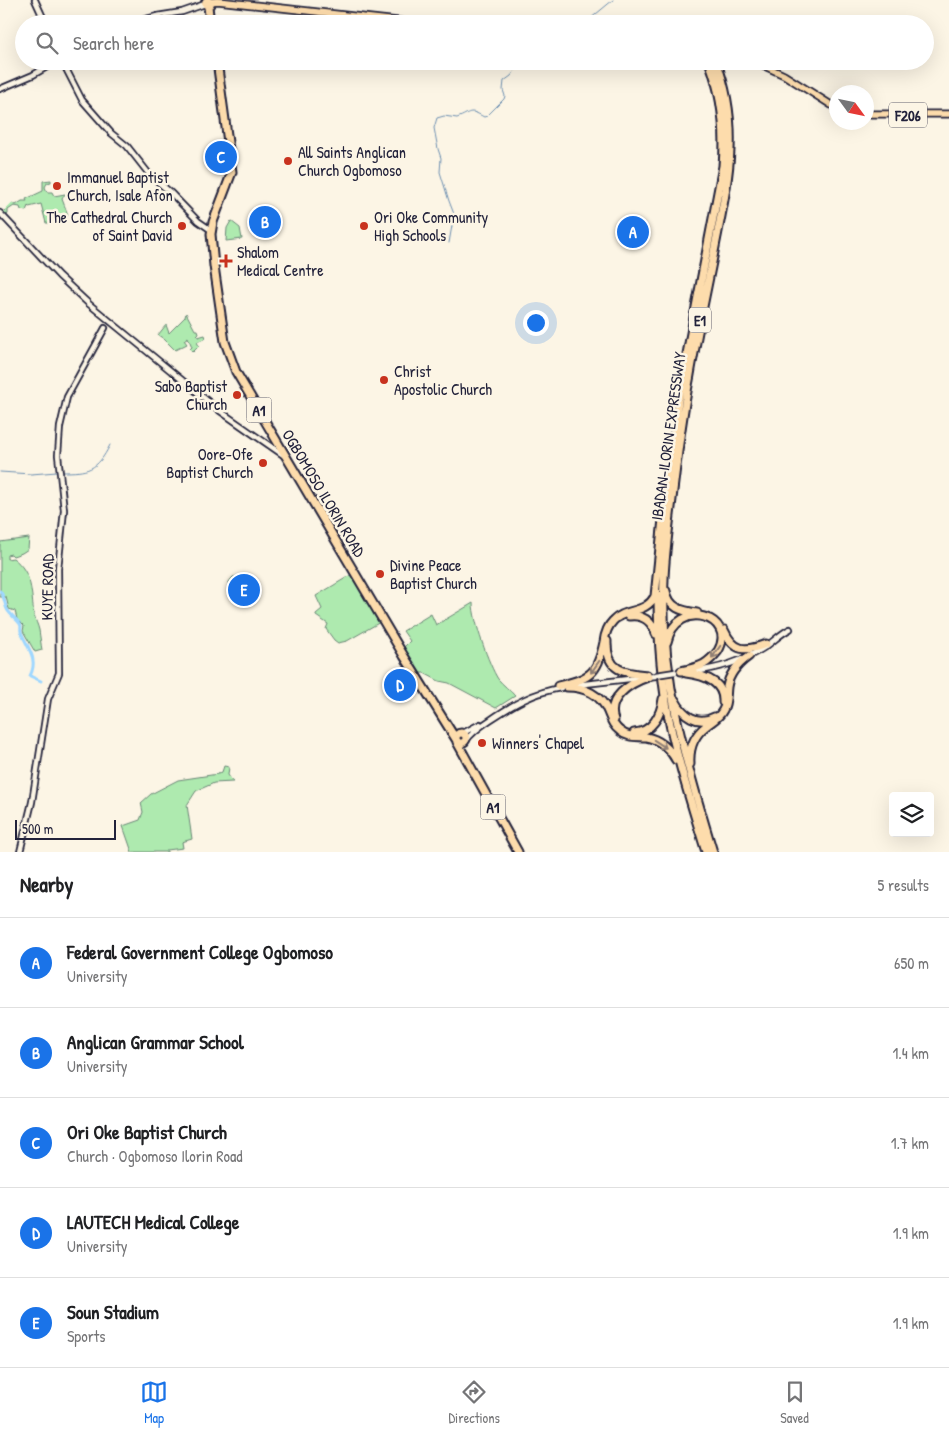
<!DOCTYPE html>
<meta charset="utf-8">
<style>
body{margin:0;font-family:"Patrick Hand",sans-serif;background:#f2f2f2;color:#202124}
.controls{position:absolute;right:15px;bottom:15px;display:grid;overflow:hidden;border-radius:5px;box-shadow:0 5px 20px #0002}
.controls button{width:45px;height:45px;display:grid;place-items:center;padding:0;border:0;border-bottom:1px solid #e0e0e0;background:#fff;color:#202124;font:25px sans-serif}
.compass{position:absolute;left:829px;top:85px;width:45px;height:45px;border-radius:50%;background:#fff;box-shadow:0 5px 20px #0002;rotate:123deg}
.scale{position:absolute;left:15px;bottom:12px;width:101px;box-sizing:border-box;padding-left:5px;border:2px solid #22223b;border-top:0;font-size:14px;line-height:18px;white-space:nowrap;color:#22223b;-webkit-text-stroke:4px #fcf5e5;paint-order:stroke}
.you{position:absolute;left:535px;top:322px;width:18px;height:18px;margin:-12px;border:4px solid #fff;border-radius:50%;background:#1a73e8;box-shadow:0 0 0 8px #1a73e833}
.badge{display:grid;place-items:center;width:32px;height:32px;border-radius:50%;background:#1a73e8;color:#fff;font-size:16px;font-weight:700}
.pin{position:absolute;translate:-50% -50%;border:2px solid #fff;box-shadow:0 1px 5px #0006}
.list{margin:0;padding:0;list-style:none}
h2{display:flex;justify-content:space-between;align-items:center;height:65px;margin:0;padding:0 20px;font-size:21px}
h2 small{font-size:16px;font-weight:400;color:#757577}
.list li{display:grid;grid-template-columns:32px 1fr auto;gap:15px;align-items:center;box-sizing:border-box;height:90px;padding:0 20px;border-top:1px solid #e0e0e0}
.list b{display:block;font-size:19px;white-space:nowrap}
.list p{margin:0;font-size:16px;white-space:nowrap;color:#757577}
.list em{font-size:16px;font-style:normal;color:#757577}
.icon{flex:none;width:28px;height:28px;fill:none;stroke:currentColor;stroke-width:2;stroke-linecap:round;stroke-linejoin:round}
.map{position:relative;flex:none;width:949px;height:852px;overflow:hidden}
.search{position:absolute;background:#fff;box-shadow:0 5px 20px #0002;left:15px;right:15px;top:15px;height:55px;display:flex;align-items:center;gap:12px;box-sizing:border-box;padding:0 18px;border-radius:28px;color:#757577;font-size:19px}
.sheet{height:515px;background:#fff}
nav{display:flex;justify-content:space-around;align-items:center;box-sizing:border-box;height:70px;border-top:1px solid #e0e0e0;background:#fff;font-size:14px;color:#757577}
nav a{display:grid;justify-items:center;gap:2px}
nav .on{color:#1a73e8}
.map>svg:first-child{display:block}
.green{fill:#aeeaaf;stroke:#688675}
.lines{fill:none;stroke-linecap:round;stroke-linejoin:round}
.stream{stroke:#6d8fb1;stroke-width:1}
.river{stroke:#9fd7ff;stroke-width:3}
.secondary-casing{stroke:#22223b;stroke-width:8}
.primary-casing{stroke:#22223b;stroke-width:9}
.highway-casing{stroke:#22223b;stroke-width:11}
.secondary{stroke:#fcf5e5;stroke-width:4.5}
.primary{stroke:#fddcac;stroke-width:5.5}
.highway{stroke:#fddcac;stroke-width:7}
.secondary-bridge-casing{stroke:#22223b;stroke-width:8;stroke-linecap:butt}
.secondary-bridge{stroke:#fcf5e5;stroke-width:4.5}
.oneway{stroke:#907f74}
.poi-dot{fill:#c8321e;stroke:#fcf5e5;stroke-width:2}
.labels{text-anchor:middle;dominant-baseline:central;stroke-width:5;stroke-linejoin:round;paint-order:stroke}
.shield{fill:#fcf5e5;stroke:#63616e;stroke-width:1}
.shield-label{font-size:15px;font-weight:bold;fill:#22223b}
.poi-label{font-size:16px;fill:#22223b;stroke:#fcf5e5;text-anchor:start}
.street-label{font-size:16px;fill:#22223b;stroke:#fcf5e5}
</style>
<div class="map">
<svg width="949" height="852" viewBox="0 0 949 852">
<rect width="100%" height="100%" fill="#fcf5e5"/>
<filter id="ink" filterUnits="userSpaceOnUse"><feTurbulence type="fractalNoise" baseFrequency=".02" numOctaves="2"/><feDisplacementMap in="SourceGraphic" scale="10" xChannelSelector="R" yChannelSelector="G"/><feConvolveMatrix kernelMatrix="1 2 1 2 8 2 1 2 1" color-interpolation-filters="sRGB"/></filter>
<g filter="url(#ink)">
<path class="green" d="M51 180V182L47 183 45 187 47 192H52L54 196 65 194 62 199 68 215 61 223H46L41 204 29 207 28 206 26 211 21 210 20 207 14 206 8 210V214L5 217 2 213 12 203 16 205 22 201H27L26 199 43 191V181Z
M231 221 240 228 242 239 226 241 227 228Z
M186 313 195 330H198L199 333 197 335 198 337 205 335 206 338 197 342 199 346 193 352 190 349 192 347 188 337 184 340 187 344 175 350 164 339 158 335 166 325 169 333 185 317Z
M29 538 28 549 22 553 13 556 11 554 7 555V559L13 558C33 573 31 593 34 615 35 620 38 625 39 630 40 637 41 644 42 650L35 652 23 631 24 626 17 619 15 611 9 609 6 597H0V542Z
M354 573 382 621 347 641 338 643 334 640 326 629 328 624 316 616V614L322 609 316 596Z
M233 577C242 576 257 585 259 595 253 609 230 593 229 582Z
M473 603C473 620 489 665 498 679 503 685 510 690 515 696L496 708 449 683 439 681 424 673H417L402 649 410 641 403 631 431 614 436 625Z
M224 766 229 767 228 775 233 782 214 783 196 791 187 805 192 839 182 842 183 848 167 850V852H132L123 826 140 820 143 812 141 803 151 794 178 780 218 774 222 772Z"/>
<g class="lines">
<path class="stream" d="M584 24 613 0
M449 243 454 214 449 201 440 172 441 158 438 149 434 128 437 118 444 116 457 118C471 113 468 108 484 117L487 116 504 99 505 96 503 90 504 81 511 76 520 64 533 61
M0 472 31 474 57 472
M61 472C88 472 97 471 110 445"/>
<path class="river" d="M0 591C5 597 4 603 7 609 10 615 17 619 20 624 22 627 20 628 21 632 27 647 39 659 30 676L41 681"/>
<g class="secondary-casing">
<path id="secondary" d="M35 0 46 24
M127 24 157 16 182 12 205 4
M62 61 82 100 111 133 127 146 149 174 171 193 198 221 211 230
M0 89 33 75 57 61
M0 213 59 276 89 304 220 411 286 457
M691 672C718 669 742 662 765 647 773 642 781 633 790 629
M576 685 656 676
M463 733 480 724
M466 741C472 732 481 726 490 720 512 705 534 692 561 688
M20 852 32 802 48 699 59 673 58 569 64 510 58 455 60 427 67 397 105 328"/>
</g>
<g class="primary-casing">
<path id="primary" d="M209 2 218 1 425 24
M754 61 784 75 836 108
M866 114H949"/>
</g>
<g class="highway-casing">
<path id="highway" d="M205.5 3a2.5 2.5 0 1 1 5 0a2.5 2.5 0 1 1-5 0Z
M208 6 210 24
M217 61 232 172 213 222 211 234 214 266 225 342 236 372 404 656 457 741
M666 591C669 608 682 611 697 613
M658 595C658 638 661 681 670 724 679 767 693 809 706 852
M629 616C642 614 652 621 656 634
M724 630C734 652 745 652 766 644
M607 641C606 671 624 673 647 675
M667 642C677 597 738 617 718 651 714 656 709 661 704 664 697 668 689 669 681 671
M686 673C703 675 724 681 723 702
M558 686C589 678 597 676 604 642 605 634 607 627 613 621 625 608 646 614 655 596L664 509 678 401 723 166C726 130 722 95 709 61
M567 687C584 687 601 694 608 712 611 719 613 726 620 731 628 738 636 736 646 737 659 739 670 749 676 760
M675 700C683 715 697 726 714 717
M614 720C606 698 630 683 648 677
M456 738a5 5 0 1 1 10 0a5 5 0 1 1-10 0Z
M634 733C652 732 661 715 663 699
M457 742 518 852
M690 764C689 749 693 736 706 726 712 721 719 718 723 710 727 703 726 695 727 687 729 673 738 664 749 656
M713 852C685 760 660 677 664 579 665 552 669 525 672 499 677 457 682 416 690 375 697 334 706 293 714 252 727 184 742 129 716 61"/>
</g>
<use href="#secondary" class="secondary"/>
<use href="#primary" class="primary"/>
<use href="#highway" class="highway"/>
<g class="secondary-bridge-casing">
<path id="secondary-bridge" d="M656 675 675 672"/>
</g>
<use href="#secondary-bridge" class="secondary-bridge"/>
</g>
<defs><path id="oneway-shaft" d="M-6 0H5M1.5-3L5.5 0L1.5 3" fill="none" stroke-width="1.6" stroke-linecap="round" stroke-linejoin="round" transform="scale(1.25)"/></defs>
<g class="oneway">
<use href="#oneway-shaft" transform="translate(716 652) rotate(125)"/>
<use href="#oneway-shaft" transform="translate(595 667) rotate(125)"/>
<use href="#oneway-shaft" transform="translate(660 744) rotate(33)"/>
</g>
</g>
<g class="poi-dot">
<circle cx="288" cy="161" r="5"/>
<circle cx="57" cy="186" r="5"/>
<circle cx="182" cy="226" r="5"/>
<circle cx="364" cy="226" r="5"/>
<path d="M223.5 253.5h5v5h5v5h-5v5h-5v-5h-5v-5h5z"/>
<circle cx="384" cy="380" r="5"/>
<circle cx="237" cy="395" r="5"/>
<circle cx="263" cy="463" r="5"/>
<circle cx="380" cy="574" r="5"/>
<circle cx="482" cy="743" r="5"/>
</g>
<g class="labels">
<g class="shield">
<rect x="889" y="102.5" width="38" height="25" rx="4"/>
<rect x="689" y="307.5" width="22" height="25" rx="4"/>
<rect x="246.5" y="397.5" width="25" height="25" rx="4"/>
<rect x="480.5" y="794.5" width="25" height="25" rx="4"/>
</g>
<g class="shield-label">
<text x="908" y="115">F206</text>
<text x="700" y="320">E1</text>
<text x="259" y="410">A1</text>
<text x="493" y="807">A1</text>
</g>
<g class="poi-label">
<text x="298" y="152">All Saints Anglican<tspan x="298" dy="18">Church Ogbomoso</tspan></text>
<text x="67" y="177">Immanuel Baptist<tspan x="67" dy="18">Church, Isale Afon</tspan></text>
<text x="172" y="217" text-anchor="end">The Cathedral Church<tspan x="172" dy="18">of Saint David</tspan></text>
<text x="374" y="217">Ori Oke Community<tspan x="374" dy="18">High Schools</tspan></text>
<text x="237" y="252">Shalom<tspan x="237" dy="18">Medical Centre</tspan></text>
<text x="394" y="371">Christ<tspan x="394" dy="18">Apostolic Church</tspan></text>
<text x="227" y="386" text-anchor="end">Sabo Baptist<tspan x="227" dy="18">Church</tspan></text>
<text x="253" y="454" text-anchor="end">Oore-Ofe<tspan x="253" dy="18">Baptist Church</tspan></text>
<text x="390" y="565">Divine Peace<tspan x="390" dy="18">Baptist Church</tspan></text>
<text x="492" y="743">Winners' Chapel</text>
</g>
<g class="street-label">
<text transform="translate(668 436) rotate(-82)">IBADAN-ILORIN EXPRESSWAY</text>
<text transform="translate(324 493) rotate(59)">OGBOMOSO ILORIN ROAD</text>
<text transform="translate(47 587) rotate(-89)">KUYE ROAD</text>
</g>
</g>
</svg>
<div class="controls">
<button><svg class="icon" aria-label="layers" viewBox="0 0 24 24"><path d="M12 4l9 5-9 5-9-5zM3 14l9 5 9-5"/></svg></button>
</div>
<svg class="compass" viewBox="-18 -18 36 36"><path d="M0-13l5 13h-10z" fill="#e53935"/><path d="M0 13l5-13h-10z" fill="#757577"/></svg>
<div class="scale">500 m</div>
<div class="you"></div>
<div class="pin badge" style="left:633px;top:232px">A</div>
<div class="pin badge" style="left:265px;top:222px">B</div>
<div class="pin badge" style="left:221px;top:157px">C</div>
<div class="pin badge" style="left:400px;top:685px">D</div>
<div class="pin badge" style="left:244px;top:590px">E</div>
<div class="search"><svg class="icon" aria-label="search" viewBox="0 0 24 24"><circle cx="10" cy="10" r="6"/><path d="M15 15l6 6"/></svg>Search here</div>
</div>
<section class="sheet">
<h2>Nearby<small>5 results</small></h2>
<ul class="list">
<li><span class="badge">A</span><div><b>Federal Government College Ogbomoso</b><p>University</p></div><em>650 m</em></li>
<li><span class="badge">B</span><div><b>Anglican Grammar School</b><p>University</p></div><em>1.4 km</em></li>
<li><span class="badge">C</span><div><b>Ori Oke Baptist Church</b><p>Church · Ogbomoso Ilorin Road</p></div><em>1.7 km</em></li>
<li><span class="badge">D</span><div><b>LAUTECH Medical College</b><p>University</p></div><em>1.9 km</em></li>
<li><span class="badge">E</span><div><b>Soun Stadium</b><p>Sports</p></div><em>1.9 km</em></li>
</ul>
</section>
<nav>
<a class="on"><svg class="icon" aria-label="map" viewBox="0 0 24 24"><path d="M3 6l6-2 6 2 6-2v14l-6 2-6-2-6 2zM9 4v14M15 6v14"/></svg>Map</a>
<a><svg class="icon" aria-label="directions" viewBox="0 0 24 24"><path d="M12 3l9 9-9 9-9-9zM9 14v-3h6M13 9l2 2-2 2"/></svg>Directions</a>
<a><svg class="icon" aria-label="saved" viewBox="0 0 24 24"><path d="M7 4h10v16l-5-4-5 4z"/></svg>Saved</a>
</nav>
